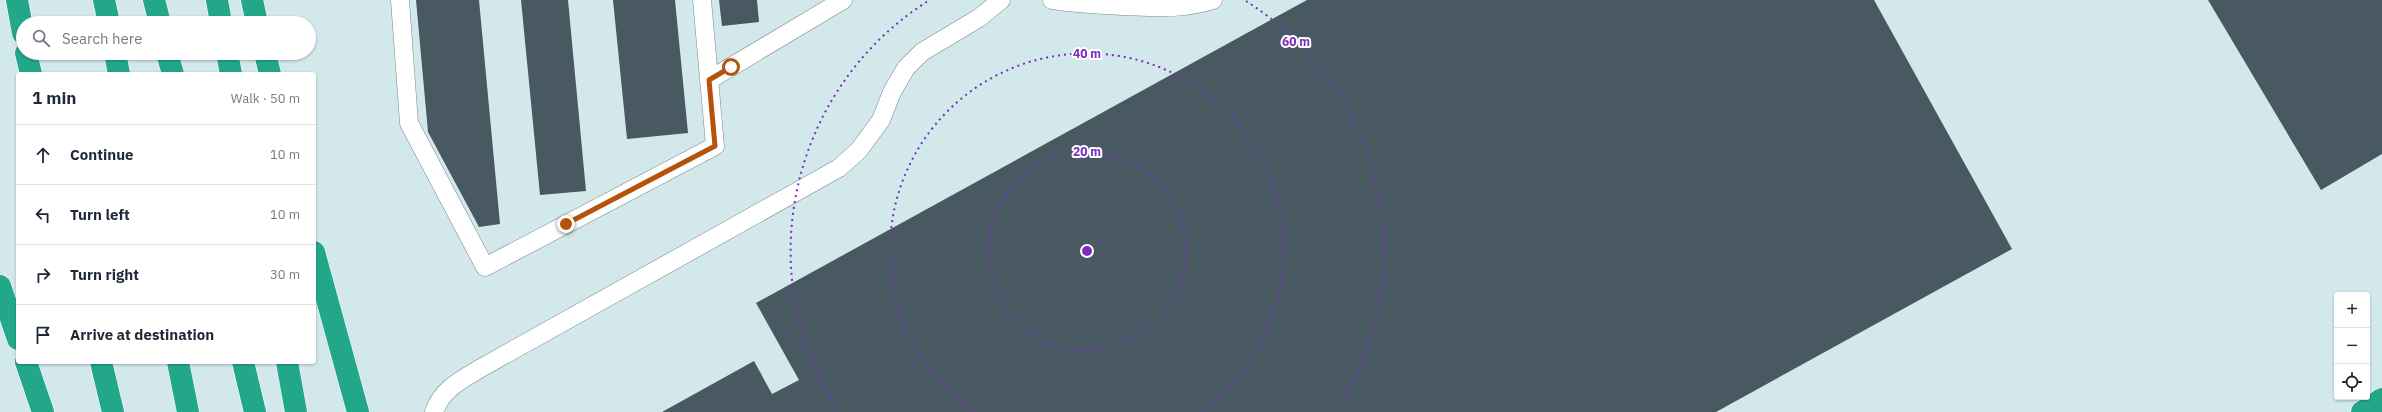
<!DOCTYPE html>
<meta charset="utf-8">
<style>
body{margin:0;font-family:"IBM Plex Sans",sans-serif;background:#f6f6f7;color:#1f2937}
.controls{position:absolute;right:12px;bottom:12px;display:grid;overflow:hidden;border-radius:4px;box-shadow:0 1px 3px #0004}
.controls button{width:36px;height:36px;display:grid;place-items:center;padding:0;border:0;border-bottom:1px solid #e0e1e3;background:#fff;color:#1f2937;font:20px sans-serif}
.stop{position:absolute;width:12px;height:12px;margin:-9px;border:3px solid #b45309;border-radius:50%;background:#fff}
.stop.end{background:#b45309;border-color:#fff;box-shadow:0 1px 4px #0008}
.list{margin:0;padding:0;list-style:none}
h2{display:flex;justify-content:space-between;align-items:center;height:52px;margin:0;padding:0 16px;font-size:17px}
h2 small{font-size:13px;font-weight:400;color:#747a83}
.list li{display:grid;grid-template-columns:26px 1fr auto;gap:12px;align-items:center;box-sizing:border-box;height:60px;padding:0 16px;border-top:1px solid #e0e1e3}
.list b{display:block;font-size:15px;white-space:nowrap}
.list em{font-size:13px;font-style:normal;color:#747a83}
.icon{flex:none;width:22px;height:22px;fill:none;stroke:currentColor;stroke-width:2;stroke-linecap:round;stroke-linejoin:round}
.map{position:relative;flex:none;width:2382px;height:412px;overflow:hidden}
.search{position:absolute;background:#fff;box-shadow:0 1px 3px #0004;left:16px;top:16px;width:300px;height:44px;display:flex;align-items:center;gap:10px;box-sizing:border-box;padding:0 14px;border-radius:22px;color:#747a83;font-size:15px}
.panel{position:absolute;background:#fff;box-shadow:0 1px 3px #0004;left:16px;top:72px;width:300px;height:292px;border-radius:4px}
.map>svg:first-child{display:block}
.building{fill:#495961}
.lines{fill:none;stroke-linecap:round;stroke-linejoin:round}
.service-casing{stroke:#75898a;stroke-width:19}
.motorway-casing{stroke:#fff;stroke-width:23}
.service{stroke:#fff;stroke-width:18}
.motorway{stroke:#23a78b;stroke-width:22}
.route{stroke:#b45309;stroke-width:5}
.ring{fill:none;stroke:#7b2cbf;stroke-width:2;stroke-dasharray:2 4}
.centre{fill:#7b2cbf;stroke:#fff;stroke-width:2}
.ring-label{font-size:12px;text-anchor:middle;font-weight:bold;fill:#7b2cbf;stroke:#fff;stroke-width:4;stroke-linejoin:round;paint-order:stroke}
</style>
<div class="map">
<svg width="2382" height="412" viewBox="0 0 2382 412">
<rect width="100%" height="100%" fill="#d2e8ea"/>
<path class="building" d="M416 0H479L500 224 479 227 428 132Z
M521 0H568L586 191 540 195Z
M613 0H675L688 133 627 139Z
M719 0H757L759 22 722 26Z
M1307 0H1874L2012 249 1716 412H662L754 361 772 394 799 380 756 303Z
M2208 0H2382V154L2321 190Z"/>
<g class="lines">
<g class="service-casing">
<path id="service" d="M400 0 409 123 485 267 715 146 702 0
M1052 0C1075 4 1098 5 1122 6 1153 7 1182 10 1213 0
M709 80 843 0
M434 412C442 389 461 380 481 368L839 168 859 150 881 120 892 92 906 68 922 52 979 18 1001 0"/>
</g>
<g class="motorway-casing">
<path id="motorway" d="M17 0 23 33
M104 0 109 23
M154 0 160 23
M217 0 221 23
M252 0 257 23
M26 53 31 74
M115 53 119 74
M167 53 173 74
M227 53 231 74
M265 53 270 74
M314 252 358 412
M0 286 18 339
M26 362 43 412
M101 362 113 412
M178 362 188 412
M243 362 255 412
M287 362 296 412
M2362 412 2382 399"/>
</g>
<use href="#service" class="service"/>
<use href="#motorway" class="motorway"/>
</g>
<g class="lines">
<path class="route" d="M566 224 715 146 709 80 731 67"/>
</g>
<g class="ring">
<circle cx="1087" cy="251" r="99"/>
<path d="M973 411A197 197 0 1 1 1201 411"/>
<path d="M837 410A296 296 0 0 1 928 1M1246 1A296 296 0 0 1 1337 410"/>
</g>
<circle cx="1087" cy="251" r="6" class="centre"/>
<g class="ring-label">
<text x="1296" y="46">60 m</text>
<text x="1087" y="58">40 m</text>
<text x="1087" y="156">20 m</text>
</g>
</svg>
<div class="controls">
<button>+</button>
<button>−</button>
<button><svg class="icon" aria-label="locate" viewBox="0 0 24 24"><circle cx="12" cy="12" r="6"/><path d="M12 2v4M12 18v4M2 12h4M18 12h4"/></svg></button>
</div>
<div class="stop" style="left:731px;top:67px"></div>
<div class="stop end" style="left:566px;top:224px"></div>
<div class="search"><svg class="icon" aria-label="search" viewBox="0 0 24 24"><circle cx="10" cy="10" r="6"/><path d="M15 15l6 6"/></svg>Search here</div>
<section class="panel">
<h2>1 min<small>Walk · 50 m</small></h2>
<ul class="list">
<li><svg class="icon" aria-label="ahead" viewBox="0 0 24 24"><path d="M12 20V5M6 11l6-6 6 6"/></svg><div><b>Continue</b></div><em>10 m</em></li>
<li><svg class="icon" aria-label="left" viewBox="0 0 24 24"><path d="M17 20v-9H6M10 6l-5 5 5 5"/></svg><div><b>Turn left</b></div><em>10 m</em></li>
<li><svg class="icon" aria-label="right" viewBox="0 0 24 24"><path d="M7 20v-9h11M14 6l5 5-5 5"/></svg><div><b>Turn right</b></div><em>30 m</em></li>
<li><svg class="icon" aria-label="arrive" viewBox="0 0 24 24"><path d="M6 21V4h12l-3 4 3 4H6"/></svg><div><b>Arrive at destination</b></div></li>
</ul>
</section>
</div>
